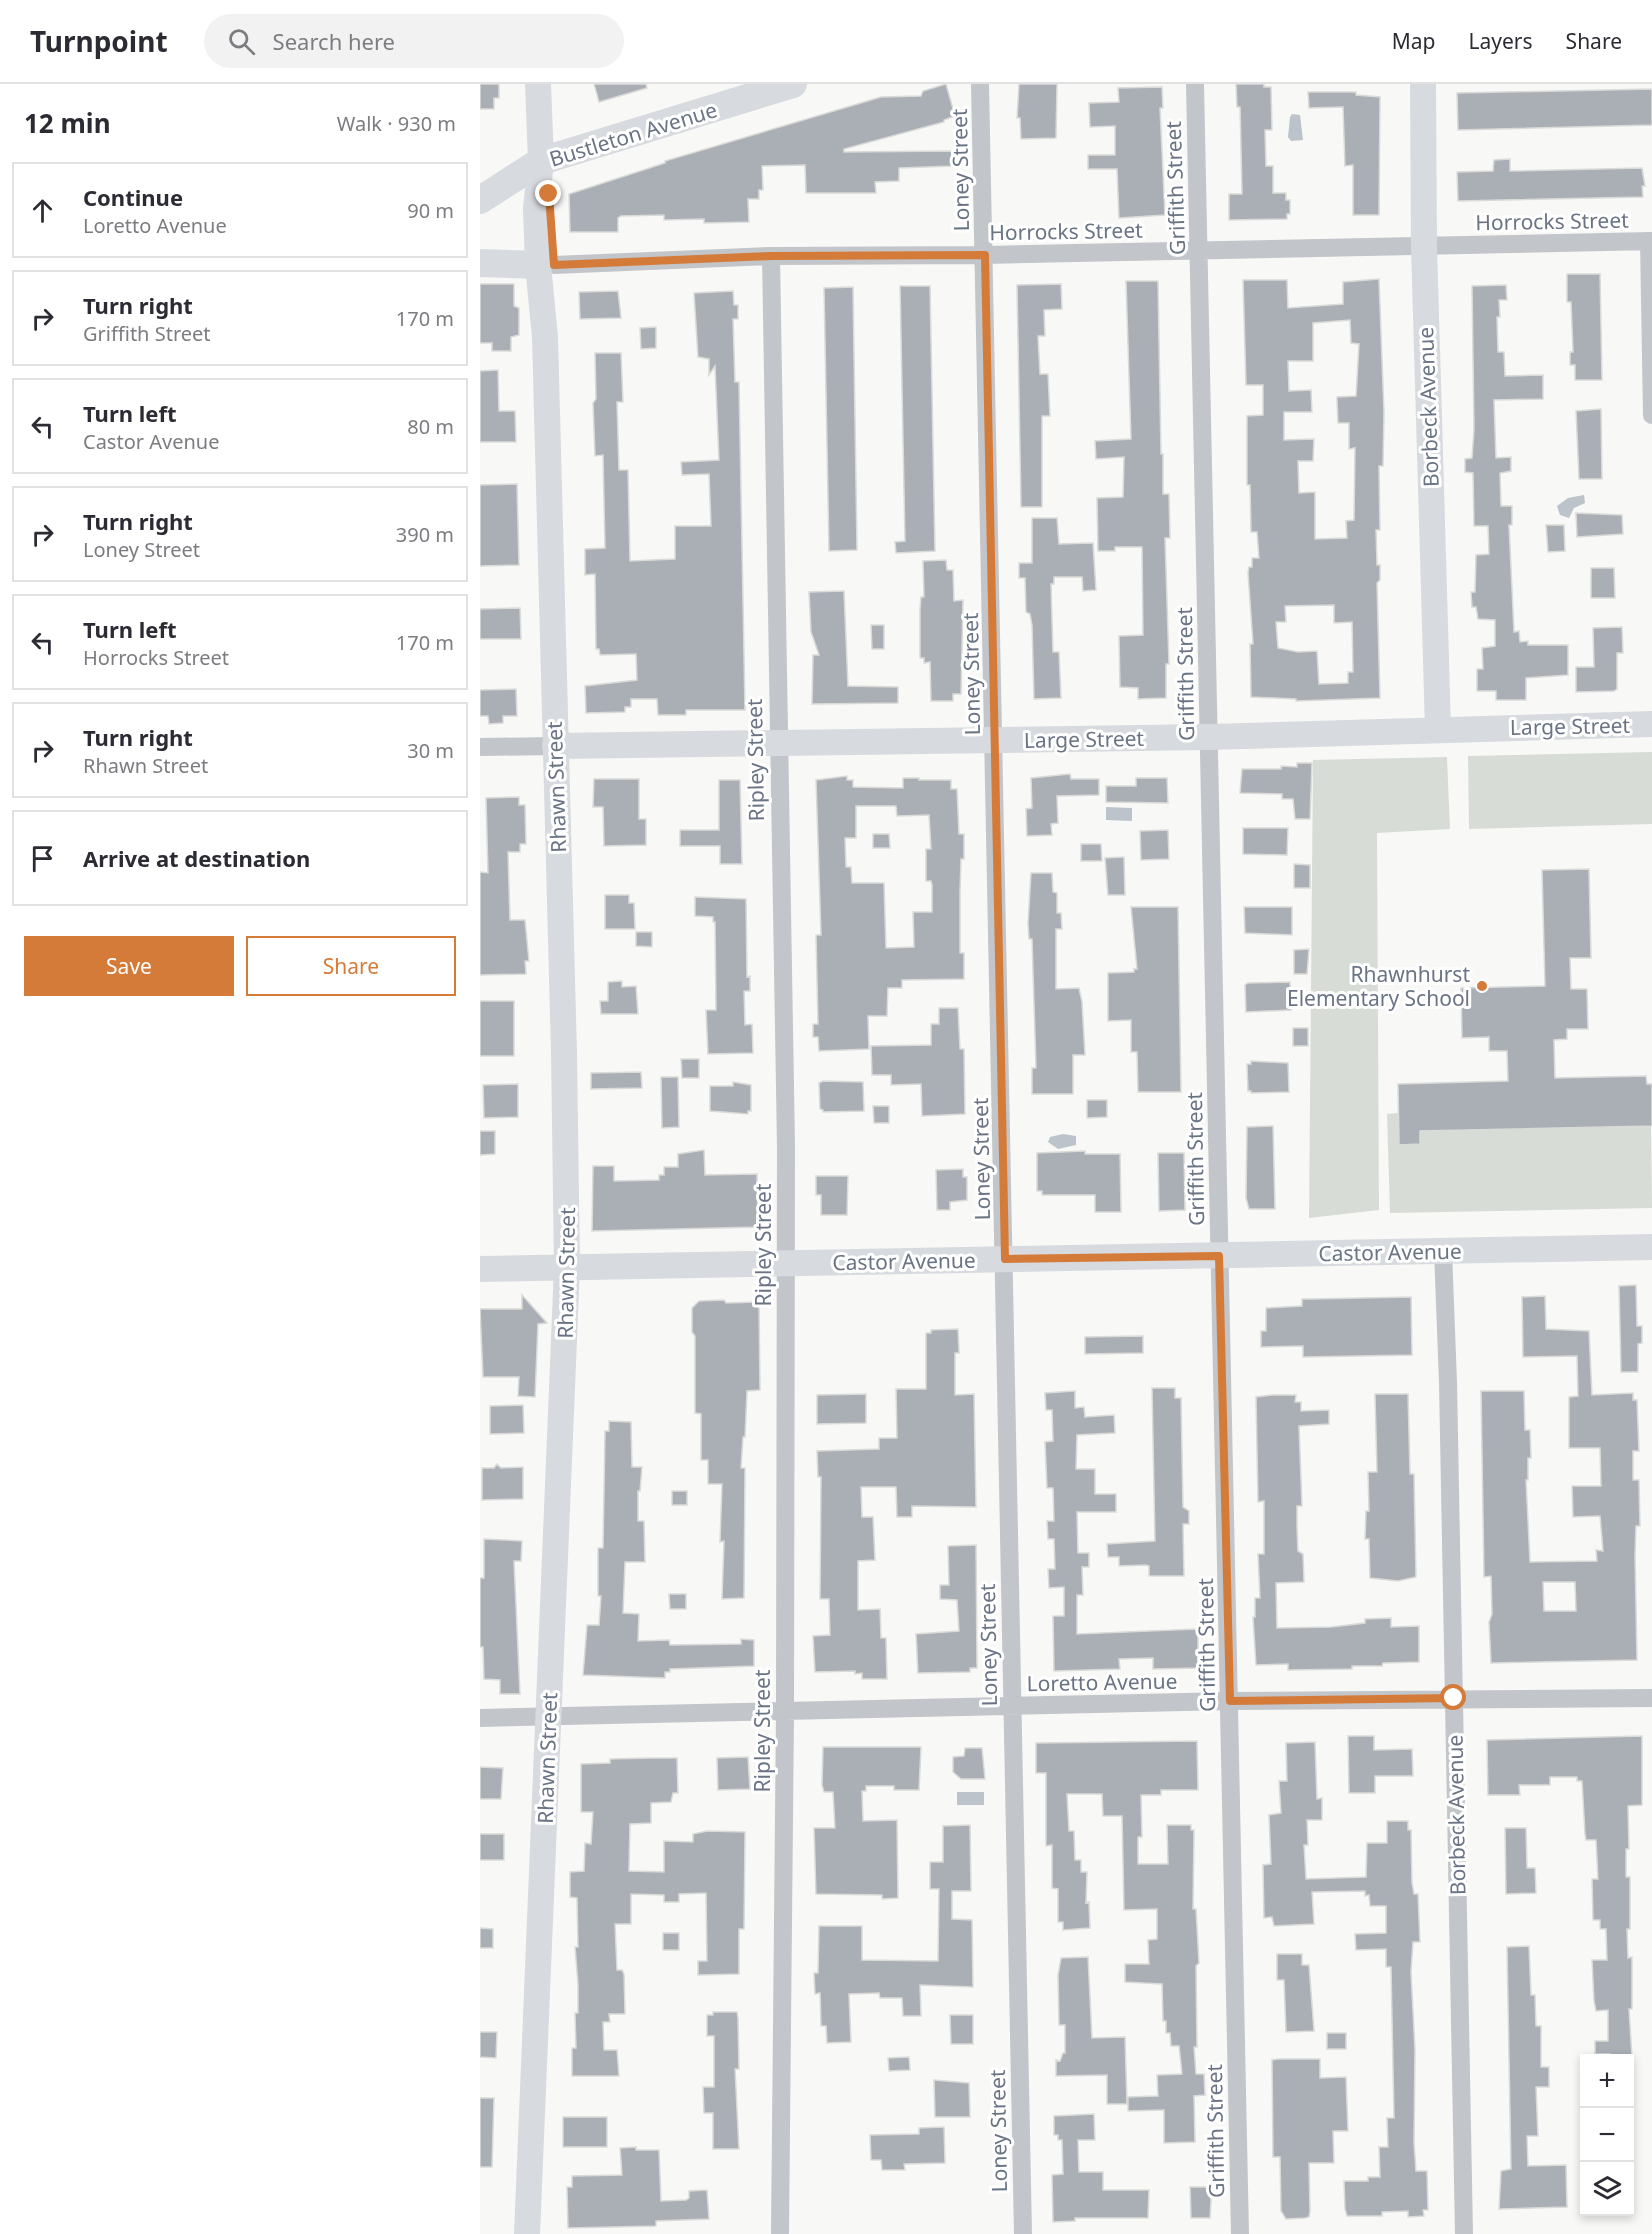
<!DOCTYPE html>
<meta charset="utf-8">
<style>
body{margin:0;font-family:"Noto Sans",sans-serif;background:#f2f2f3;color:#2b2b33}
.controls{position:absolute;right:18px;bottom:18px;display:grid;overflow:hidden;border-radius:0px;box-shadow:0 3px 9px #0003}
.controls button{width:54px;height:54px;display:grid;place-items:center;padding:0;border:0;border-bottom:2px solid #e1e1e2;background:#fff;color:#2b2b33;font:30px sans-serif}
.stop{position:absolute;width:18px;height:18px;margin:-14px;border:4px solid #d57b39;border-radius:50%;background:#fff}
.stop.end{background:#d57b39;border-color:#fff;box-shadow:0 2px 6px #0008}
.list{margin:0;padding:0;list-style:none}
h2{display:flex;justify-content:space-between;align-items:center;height:78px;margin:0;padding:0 24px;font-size:26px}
h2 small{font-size:20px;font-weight:400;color:#7c7c81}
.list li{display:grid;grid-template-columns:39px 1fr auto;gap:18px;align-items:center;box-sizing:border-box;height:96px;margin:0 12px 12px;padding:0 12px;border:2px solid #e1e1e2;border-radius:0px}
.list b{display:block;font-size:22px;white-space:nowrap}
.list p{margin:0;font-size:20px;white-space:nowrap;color:#7c7c81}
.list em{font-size:20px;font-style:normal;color:#7c7c81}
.actions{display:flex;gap:12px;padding:18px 24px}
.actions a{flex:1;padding:14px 0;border:2px solid #d57b39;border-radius:0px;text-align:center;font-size:21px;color:#d57b39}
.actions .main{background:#d57b39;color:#fff}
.icon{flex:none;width:33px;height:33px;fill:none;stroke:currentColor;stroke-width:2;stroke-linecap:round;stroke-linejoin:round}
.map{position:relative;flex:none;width:1172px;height:2150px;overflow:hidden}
header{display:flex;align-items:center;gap:36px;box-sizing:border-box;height:84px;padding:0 30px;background:#fff;border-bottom:2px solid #e1e1e2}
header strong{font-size:28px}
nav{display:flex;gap:33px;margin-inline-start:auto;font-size:21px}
.search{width:420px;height:54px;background:#f2f2f3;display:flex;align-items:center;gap:15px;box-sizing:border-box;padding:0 21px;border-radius:33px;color:#7c7c81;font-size:22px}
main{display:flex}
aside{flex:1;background:#fff}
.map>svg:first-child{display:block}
.green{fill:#d7ddd6}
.water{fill:#bcc3ca}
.building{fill:#aaafb6;stroke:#dadad8;stroke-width:1.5;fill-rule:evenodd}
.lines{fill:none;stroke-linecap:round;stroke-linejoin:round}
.street{stroke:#c2c5c9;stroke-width:18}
.secondary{stroke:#d7dadf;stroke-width:26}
.primary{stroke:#d7dadf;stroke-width:28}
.route{stroke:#d57b39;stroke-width:8}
.poi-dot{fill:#d57b39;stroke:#fff;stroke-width:2}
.labels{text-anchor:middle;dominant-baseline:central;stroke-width:6;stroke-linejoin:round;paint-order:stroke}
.street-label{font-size:21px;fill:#6a7485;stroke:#fff}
.poi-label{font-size:21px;fill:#6a7485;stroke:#fff;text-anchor:end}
</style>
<header>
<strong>Turnpoint</strong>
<div class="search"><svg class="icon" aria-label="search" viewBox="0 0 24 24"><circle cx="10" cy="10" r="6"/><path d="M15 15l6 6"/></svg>Search here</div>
<nav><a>Map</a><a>Layers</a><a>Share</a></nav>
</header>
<main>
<aside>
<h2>12 min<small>Walk · 930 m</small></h2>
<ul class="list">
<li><svg class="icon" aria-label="ahead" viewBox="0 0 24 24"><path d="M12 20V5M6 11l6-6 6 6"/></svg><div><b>Continue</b><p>Loretto Avenue</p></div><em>90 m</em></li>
<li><svg class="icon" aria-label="right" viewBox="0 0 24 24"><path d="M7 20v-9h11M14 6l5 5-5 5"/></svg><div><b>Turn right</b><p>Griffith Street</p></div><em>170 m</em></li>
<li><svg class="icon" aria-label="left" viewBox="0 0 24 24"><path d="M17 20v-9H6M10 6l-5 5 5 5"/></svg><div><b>Turn left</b><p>Castor Avenue</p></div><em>80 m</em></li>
<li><svg class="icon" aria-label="right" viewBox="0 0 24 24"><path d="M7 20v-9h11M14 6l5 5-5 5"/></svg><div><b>Turn right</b><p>Loney Street</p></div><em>390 m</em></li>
<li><svg class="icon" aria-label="left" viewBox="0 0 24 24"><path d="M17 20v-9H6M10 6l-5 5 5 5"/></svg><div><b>Turn left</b><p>Horrocks Street</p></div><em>170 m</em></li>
<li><svg class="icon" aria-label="right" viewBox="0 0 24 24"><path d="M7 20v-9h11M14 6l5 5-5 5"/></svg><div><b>Turn right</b><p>Rhawn Street</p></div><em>30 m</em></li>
<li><svg class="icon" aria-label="arrive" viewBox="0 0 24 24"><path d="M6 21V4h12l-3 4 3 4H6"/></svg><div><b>Arrive at destination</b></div></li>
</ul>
<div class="actions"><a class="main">Save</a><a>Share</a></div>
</aside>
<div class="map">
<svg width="1172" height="2150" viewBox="0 0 1172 2150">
<rect width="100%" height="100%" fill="#f8f8f6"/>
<path class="green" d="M1172 668V740L989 745 988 672Z
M967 673 970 745 897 749 899 1126 829 1134 833 676Z
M918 1029 919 1061 940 1060V1047L1171 1042 1172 1124 910 1129 907 1030Z"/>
<path class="water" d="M812 30 820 31 823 56 811 57 808 53 810 33Z
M1104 411 1105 419 1094 424 1089 434 1080 431 1077 422 1088 414Z
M626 723 652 724V737L626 736Z
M583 1050 596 1052V1061L578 1065 568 1058 570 1053Z
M477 1708H504V1721H477Z"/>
<path class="building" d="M0 0H19V14H14V25H0Z
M114 0H166L167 4 119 18Z
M466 0 475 32 464 36V38L364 65V68L472 67V82L419 84V97L395 98 396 109H326L325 81 282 82 283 106H279V115H268L269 138 224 139V135L184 136V131L141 132 138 134V148H90L89 110 185 79V77L401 13 441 12 443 7Z
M539 0H577L576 54 541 55 540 34H537Z
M756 0H784V3H791L792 46H785L786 82H793V109H806V116H810V130H807V135L749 136V110H762L760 23H757Z
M682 3 683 24H680L685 131 639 134 637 85H608V71H635V42L610 43 609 19 639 18 638 4Z
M1172 5V41L978 46 977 9Z
M828 8H876V11L900 13 899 131H873V81L865 82 863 23 829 24Z
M1030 75V87L1162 84 1165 102H1162L1163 113 978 117 977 88 1013 87 1014 76Z
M1087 190H1120L1122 296H1095V281H1090V268H1093L1091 218H1087Z
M899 195 904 329 903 382H899L900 446H896L897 481H900V496L897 499 900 614 816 617V615L771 613 770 560H773L768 489 769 483H772V474H779L777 448H771L770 401H767V332L783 331V301H766L763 196H807L808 224 863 220V198ZM870 236 871 259 879 260 876 312 857 313V317L858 339H869V365L875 364 874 436 866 437 867 454 835 455V408L819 409 818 377H833L834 355 804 356V328H832L831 306 809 307 808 277H833V239ZM854 521V539L872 538 873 588H868V599L839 600 837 567 818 568 798 564 796 538H806L805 522Z
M646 197H678L681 370H683V410H689L690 454H685L689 580H686V614L658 615V604L640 603 639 552 663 551 662 463H635V467H618L617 414 643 413 644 373 616 375 615 357 651 355Z
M0 200H34V222L39 224V251L31 253V267H12V259H0Z
M581 200 582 225 564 226 565 252H558L560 290H568L570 332H562V423H541L537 201Z
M1026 201 1027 216H1019L1020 233H1017L1018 268H1024L1025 292 1063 291V315L1014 316 1016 374 1031 373V387L1020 389 1021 422H1032V441H1029L1034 548 1039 547 1040 558 1048 557V561H1088V591L1046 594V616H1016V607H997V585H1003L1002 564 1015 562V536L998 535 996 523H992L991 508H995L996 471 1009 470 1008 442H994L993 389 985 388V375L992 374 994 345 992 202Z
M420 202H450L455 467 416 469 415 458 425 457Z
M373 203 377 466 349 467 344 204Z
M138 207 141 234 100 235 99 208Z
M253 207 254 221H258V235H253L255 298H259L265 626H206V631H178L177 615H151V623H145V628L106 629 105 602 157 596 156 570 120 571 119 565H116L115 490 105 491V465L125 464 123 371 115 372 113 319 116 315 115 269H141L143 318H137L139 386H148L150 477 195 475V442H231L229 390 202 391 201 378 239 376 235 282 229 291V275L218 273 214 209Z
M176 243V264L161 265 160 244Z
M18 286 19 327H35L36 358H0V287Z
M1121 325 1122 395H1099L1096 327Z
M37 400 39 481 0 482V401Z
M1096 429 1142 431 1143 450 1097 453Z
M552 434H577L579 460 613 459 616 506 603 507 602 493H574V500H571L573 568H579L581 614 554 615 552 541 550 530 546 528 545 494H539V479H552Z
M1066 441H1084L1085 467 1068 468Z
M466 476 467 486H473L474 517 483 516 481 610H473V617H451L450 578 444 579V574H440V525L441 513H444L443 477Z
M1111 484H1134L1135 514H1111Z
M364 507 368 602 418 603V619L332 620 333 571H339L331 548 329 508Z
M40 524 41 555H0V525Z
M391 541H404V565H392Z
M1142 543 1143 569H1137V605L1134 607 1096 608V583H1114L1113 544Z
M36 605 37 632H23V639L9 640 8 632H0V606Z
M817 679H832L830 735H815L813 715H802V710L760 709 762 685H801V682L817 683Z
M590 690 591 695H619V711L577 712 578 739 571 740 572 751 547 752 546 725 552 724 551 694Z
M367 692V696H373V703L423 704V694H439V696H471V705H477L479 750H484V775H481L480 808V869H484V895L422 896V904H408L407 932H388L389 965 339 967 338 953H333V940H338L336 851H341L336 696ZM376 722H416L417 732 449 731 451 765H446V797H451L452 801V828H433L434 863 406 864 404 799H372L371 783H366L365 754H376Z
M656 694H687L688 719 626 718V702H656Z
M114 695H159V735H166V761L124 762 123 723H113Z
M239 696H260L262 780H240V762H200V746H239Z
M39 713V721H45L46 760H40V768H28L30 836H45L49 877H45L46 890 0 891V788L8 789 6 714Z
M763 744H808L807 771 763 770Z
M688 746 689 775 661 776 660 747Z
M393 750H409L410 764H393Z
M601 760H621L622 777H601Z
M644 773 645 811H628L625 774Z
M814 780 830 781V804H814Z
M1109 785 1111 874H1090L1091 905H1107L1108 945H1087V955L1074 956 1075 994 1166 992 1167 1000H1172V1042L940 1047V1060L919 1061 918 1000 1028 997 1027 967H1009V953L982 954 981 904 1065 902 1062 786Z
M551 789H572L573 808 577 809V829H581L582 845H576V905L599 904 602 918 605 971H593V1010H552V984H556L552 855H549L548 839Z
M125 811H149V819H154L155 845H125Z
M215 813 266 815 267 893 270 892V907H264L265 941 272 940 273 969 228 970 226 926H236L235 838H233V833L215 832Z
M651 823H698L701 1008H658L657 968H651V936L628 937V889L654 888V885H657Z
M764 823H812V851L765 849Z
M156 848H172V863L156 862Z
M829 865 827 890H814V866Z
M142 897V903L156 902 158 930H121L120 917H128V898Z
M810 898 811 926 766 928 765 901 768 899Z
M0 917H34V972H0Z
M459 924H478L480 965H484L485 1030 442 1032 441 1000 411 1001V991H392L391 962 451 961V940H459Z
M813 944H828V962H813Z
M201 975H219V994H202Z
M771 977 808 979 809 1008 771 1009V1007H768L767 980H771Z
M161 988 162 1004 111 1005V989Z
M181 993H198L199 1043 182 1044Z
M343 997 383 998 384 1027 343 1028V1026L340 1025 339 999Z
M253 998 271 1001V1027H268V1030L230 1027V1002H253Z
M38 1000V1033L4 1034 3 1001Z
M607 1016H627V1033L607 1034Z
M393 1022H409V1039H394Z
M793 1042 795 1125H769L766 1114 767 1043Z
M0 1047H15V1070L0 1071Z
M224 1066 225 1091 277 1090 278 1143 112 1147 113 1082H134V1097L179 1096V1091H184V1083H198V1070Z
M605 1067V1070H640L641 1128H615V1111H562V1107H557V1069Z
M678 1069H704L705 1126 679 1127Z
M483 1085V1093H487V1116L470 1118V1126H457L456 1086Z
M336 1092H368L367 1131H341V1111H336Z
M1156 1201 1157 1242H1162V1259L1158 1260V1288H1141L1139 1202Z
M42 1211 67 1239 58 1240 55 1313 38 1312 39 1293H3L0 1225H42Z
M1065 1212 1066 1245 1109 1247 1112 1311 1153 1309V1316H1157L1159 1367H1153V1396H1159L1160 1442H1156L1155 1471 1157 1576 1011 1579 1009 1538 1012 1530 1011 1492 1004 1493 1001 1307H1044L1045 1346H1050L1051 1374H1048V1396H1046L1050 1478 1117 1477 1116 1466 1123 1467 1120 1432 1093 1433 1092 1402H1121L1120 1364H1089V1313L1098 1312 1097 1272 1043 1273 1042 1213ZM1063 1498H1095L1096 1527H1064Z
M931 1213 932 1271 823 1273V1262L781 1263V1247H786V1224L822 1222V1215H831Z
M244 1216 246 1219 279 1218 280 1306 267 1307 265 1353H263L261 1384H265L264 1514 242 1515 244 1457 240 1458 242 1400H228V1376H221V1330L215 1329V1252L212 1248V1224L219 1217Z
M478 1245 479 1265V1269H475V1311L494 1310 496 1423 432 1422V1433H417L416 1403H381L382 1433H393L395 1476 378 1477V1526L400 1525 401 1554H406L407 1595H382V1589L375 1590V1587L335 1588 333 1552 350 1551 349 1515H340L341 1393H338L337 1367 399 1365V1354H417L416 1305H446V1249H451V1246Z
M663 1252V1269L605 1270V1253Z
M672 1304H695V1314H701L703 1423 709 1427V1440H703L704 1492H669V1482L666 1481 639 1482V1473H628L627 1460 675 1457Z
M595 1307V1324L604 1323 605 1333 634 1331 635 1349 597 1351 596 1385H615V1410H636V1428H597L598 1469H609V1483H602L603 1511H597V1550L718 1545V1584L673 1585V1574L639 1575 640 1585 574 1587 573 1532H584V1503L569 1504 568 1485H575L574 1455H568L567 1437H574L573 1404H567L565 1358 573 1357 572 1326H566L565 1309Z
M386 1310V1339L337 1340V1311Z
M895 1310H928L930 1390H934L936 1493 918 1497 890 1494 889 1455H885L886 1427H889L888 1388H897Z
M793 1311H816L815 1318H821V1327L849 1326V1340L819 1342 822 1422H817V1443L818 1467 823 1470 824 1498 796 1499 797 1544 851 1543 885 1539V1535L911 1534V1543L939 1542V1578L903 1579 902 1582H872V1585L808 1586V1580L776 1581 773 1533H775V1514H780L778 1470H784V1417L778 1418 776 1313Z
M43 1321 44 1349 10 1350V1322Z
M129 1337 151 1338 152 1383H162L160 1407H158V1437H164L165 1478H145L143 1529 159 1530 158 1557 189 1556 190 1561 261 1560V1555L274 1556V1582L190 1585V1588H185V1594L103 1591 107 1541H119L121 1512H118V1464H123L125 1347H129Z
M17 1380 21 1384 43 1383V1415L2 1416V1384H14Z
M192 1407H207V1421H192Z
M4 1455 42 1457 41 1477H34L40 1610H20V1596L4 1595 3 1563H0V1494H4Z
M496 1461 497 1584H490V1588L438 1589 436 1550 479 1547 477 1516 460 1515V1501H469L468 1462Z
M189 1510H206V1525H190Z
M868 1652H894V1666L932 1665 933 1692H895V1709H869Z
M1162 1652V1721L1148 1722 1149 1765H1146V1793H1150V1845H1147L1148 1874 1152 1873V1925H1149L1152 1973H1130V1970H1115V1957H1128V1926L1116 1927 1114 1917 1112 1876H1127L1126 1845H1120V1836H1113L1112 1795H1118L1116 1756H1106L1105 1750 1102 1697H1097V1693H1070V1701H1039L1040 1711H1008L1007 1656Z
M717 1657 718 1706H681V1711H661L662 1753H658V1780H688L687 1741H711V1746H714L713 1825H716L719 1879 716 1882 717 1963H714L716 1990H724L725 2011 714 2012 715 2058 684 2059V2026L648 2027V2013L678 2012 677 1991 702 1990 699 1962H691L690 1949H686V1937H683L682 1900 645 1898V1880H669L668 1856 677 1855V1825L644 1826 642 1732H623L622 1710H587L589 1747H594L595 1776H601V1788H607L606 1819 609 1818 610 1844 583 1846V1838H578V1805L572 1804V1761L566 1762V1689H556V1659Z
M835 1658 837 1715 842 1714V1736H827L828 1761H824L826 1795 886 1793 887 1759H907V1737H928V1746H931L932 1799 934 1810H938L940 1858H933L931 1888 935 1966 934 2059 936 2087H947L948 2126H943L944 2132 928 2133V2127L902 2128V2132H867L865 2125 864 2097H888V2093H900L899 2063H908L907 2034H914L911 1883H906V1865L876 1866 875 1850 906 1849V1822H890L889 1811 885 1812V1807L832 1808 834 1840 794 1842 792 1833 784 1834 783 1781 791 1780 789 1731 801 1729 799 1697H807L806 1659Z
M343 1663H441L439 1706H414V1702H386V1707H382L383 1737 417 1736 418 1814 402 1815V1811L336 1810 334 1744H355L353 1708H344L342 1701Z
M485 1664H502L505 1695H481L473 1688V1673L484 1672Z
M268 1673 270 1705 238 1706 237 1674Z
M172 1674H197L198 1709H193L191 1718 171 1719V1739L150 1740 149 1787 184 1788V1757L213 1758V1750L227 1747 265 1748 264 1845H259V1890L218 1891V1877H227L226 1809 199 1810V1818H184V1811L151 1810V1840H135L137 1886H142L144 1890 145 1930H129L130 1938H123L124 1966H137L139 1992H92V1964H96L95 1929H98V1900L95 1863H98L97 1814 90 1813V1788L104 1787 105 1759 111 1760 113 1728H101V1680L130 1679V1675Z
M0 1683 23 1684 21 1715H0Z
M490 1741 491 1807H472V1835L492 1836 493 1903 440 1901 441 1932H423L422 1914H400L399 1909 369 1910 371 1958 347 1959 346 1942H341L340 1909 335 1910 334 1889H338L339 1842H382V1876L458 1877 459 1805H450V1778H463V1742Z
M1025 1744H1046L1047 1784H1055L1056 1809 1026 1810Z
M0 1750H24V1776H0Z
M0 1844 13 1845V1864H0Z
M183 1849H199V1866H183Z
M1049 1862 1051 1911H1055L1056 1942H1061V1983H1069V2003H1056L1058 2052H1047L1048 2082 1086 2081 1087 2123 1019 2125 1021 2087 1031 2085 1027 1863Z
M797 1870H822V1881H829L834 1947 806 1948 804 1896H797Z
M608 1873 612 1954 645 1953 647 2020H627V1991L576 1992V1976L580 1977 583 1969H585V1941H579L578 1891 581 1874Z
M233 1928H257L258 1934 259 1985H255L259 2065H233V2029H224L223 2003H234V1952H227V1931H233Z
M470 1931H493V1960H471Z
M0 1948H17L16 1974 0 1973Z
M847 1949H866V1965H847Z
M429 1973 430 1986 409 1987 408 1974Z
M798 1975H840V1994L866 1993 868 2047H853L854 2079H829L830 2127 829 2133 825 2134 806 2135 801 2127 800 2073H793L792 1976Z
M454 1996 489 1999 490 2033H455Z
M0 2014H14L12 2083H0Z
M614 2030 615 2056H598L599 2088H623V2106H669L668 2134H595V2137L573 2138 572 2091 583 2090 582 2056H578V2051H574V2032Z
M83 2033H127V2063H83Z
M464 2043 465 2079 424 2080 425 2086H402L401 2076H391L390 2051 439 2050V2044Z
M156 2063V2066H179L181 2117 206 2116 209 2114V2107L227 2106 229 2135 176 2137V2142L88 2144 87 2103H92V2092L142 2091 140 2064Z
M710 2103H729L731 2116 730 2134H711Z"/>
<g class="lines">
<path class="street" d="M500 0 543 2150
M715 0 760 2150
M1169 157 1172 331
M291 172 306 1063 305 1628 300 2150
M74 181 291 172 505 171 1172 157
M0 663 75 662
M963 1167 968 1298 984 2150
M0 1634 750 1617 1172 1614"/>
<path class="secondary" d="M943 0 944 162 958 645
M75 662 729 653 1172 640
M0 1185 1172 1163
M47 2150 87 1183 84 969 65 253 58 181 56 124 61 77 58 0"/>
<path class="primary" d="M0 116 61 77 313 0
M0 179 58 181"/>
</g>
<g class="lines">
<path class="route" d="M69 110 74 181 291 172 505 171 525 1175 739 1172 750 1617 974 1614"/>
</g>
<circle class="poi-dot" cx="1002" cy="902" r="6"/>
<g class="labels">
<g class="street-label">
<text transform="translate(153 50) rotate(-17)">Bustleton Avenue</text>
<text transform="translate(480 86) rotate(-91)">Loney Street</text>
<text transform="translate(695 104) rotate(-92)">Griffith Street</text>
<text transform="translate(1072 137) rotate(-1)">Horrocks Street</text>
<text transform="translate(586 147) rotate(-1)">Horrocks Street</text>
<text transform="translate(948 323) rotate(-92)">Borbeck Avenue</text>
<text transform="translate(491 590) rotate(-91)">Loney Street</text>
<text transform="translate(705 590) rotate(-91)">Griffith Street</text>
<text transform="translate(1090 642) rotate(-1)">Large Street</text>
<text transform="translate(604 655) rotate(-1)">Large Street</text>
<text transform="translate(275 676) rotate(-91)">Ripley Street</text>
<text transform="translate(76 703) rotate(-92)">Rhawn Street</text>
<text transform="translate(501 1075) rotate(-91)">Loney Street</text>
<text transform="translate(715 1075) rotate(-91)">Griffith Street</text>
<text transform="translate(283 1161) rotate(-90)">Ripley Street</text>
<text transform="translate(910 1168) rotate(-1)">Castor Avenue</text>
<text transform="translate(424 1177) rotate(-1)">Castor Avenue</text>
<text transform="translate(86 1189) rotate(-89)">Rhawn Street</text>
<text transform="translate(508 1561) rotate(-91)">Loney Street</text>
<text transform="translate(726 1561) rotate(-91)">Griffith Street</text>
<text transform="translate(622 1598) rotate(-1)">Loretto Avenue</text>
<text transform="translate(282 1647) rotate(-90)">Ripley Street</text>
<text transform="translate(67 1674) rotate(-88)">Rhawn Street</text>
<text transform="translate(976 1731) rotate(-91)">Borbeck Avenue</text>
<text transform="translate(518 2047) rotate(-91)">Loney Street</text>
<text transform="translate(735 2047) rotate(-91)">Griffith Street</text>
</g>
<g class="poi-label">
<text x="990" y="890">Rhawnhurst<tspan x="990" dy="24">Elementary School</tspan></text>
</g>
</g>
</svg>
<div class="controls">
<button>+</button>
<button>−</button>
<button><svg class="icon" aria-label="layers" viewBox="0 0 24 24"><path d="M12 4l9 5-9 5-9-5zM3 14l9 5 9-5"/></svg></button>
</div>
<div class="stop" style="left:974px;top:1614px"></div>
<div class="stop end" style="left:69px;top:110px"></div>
</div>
</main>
